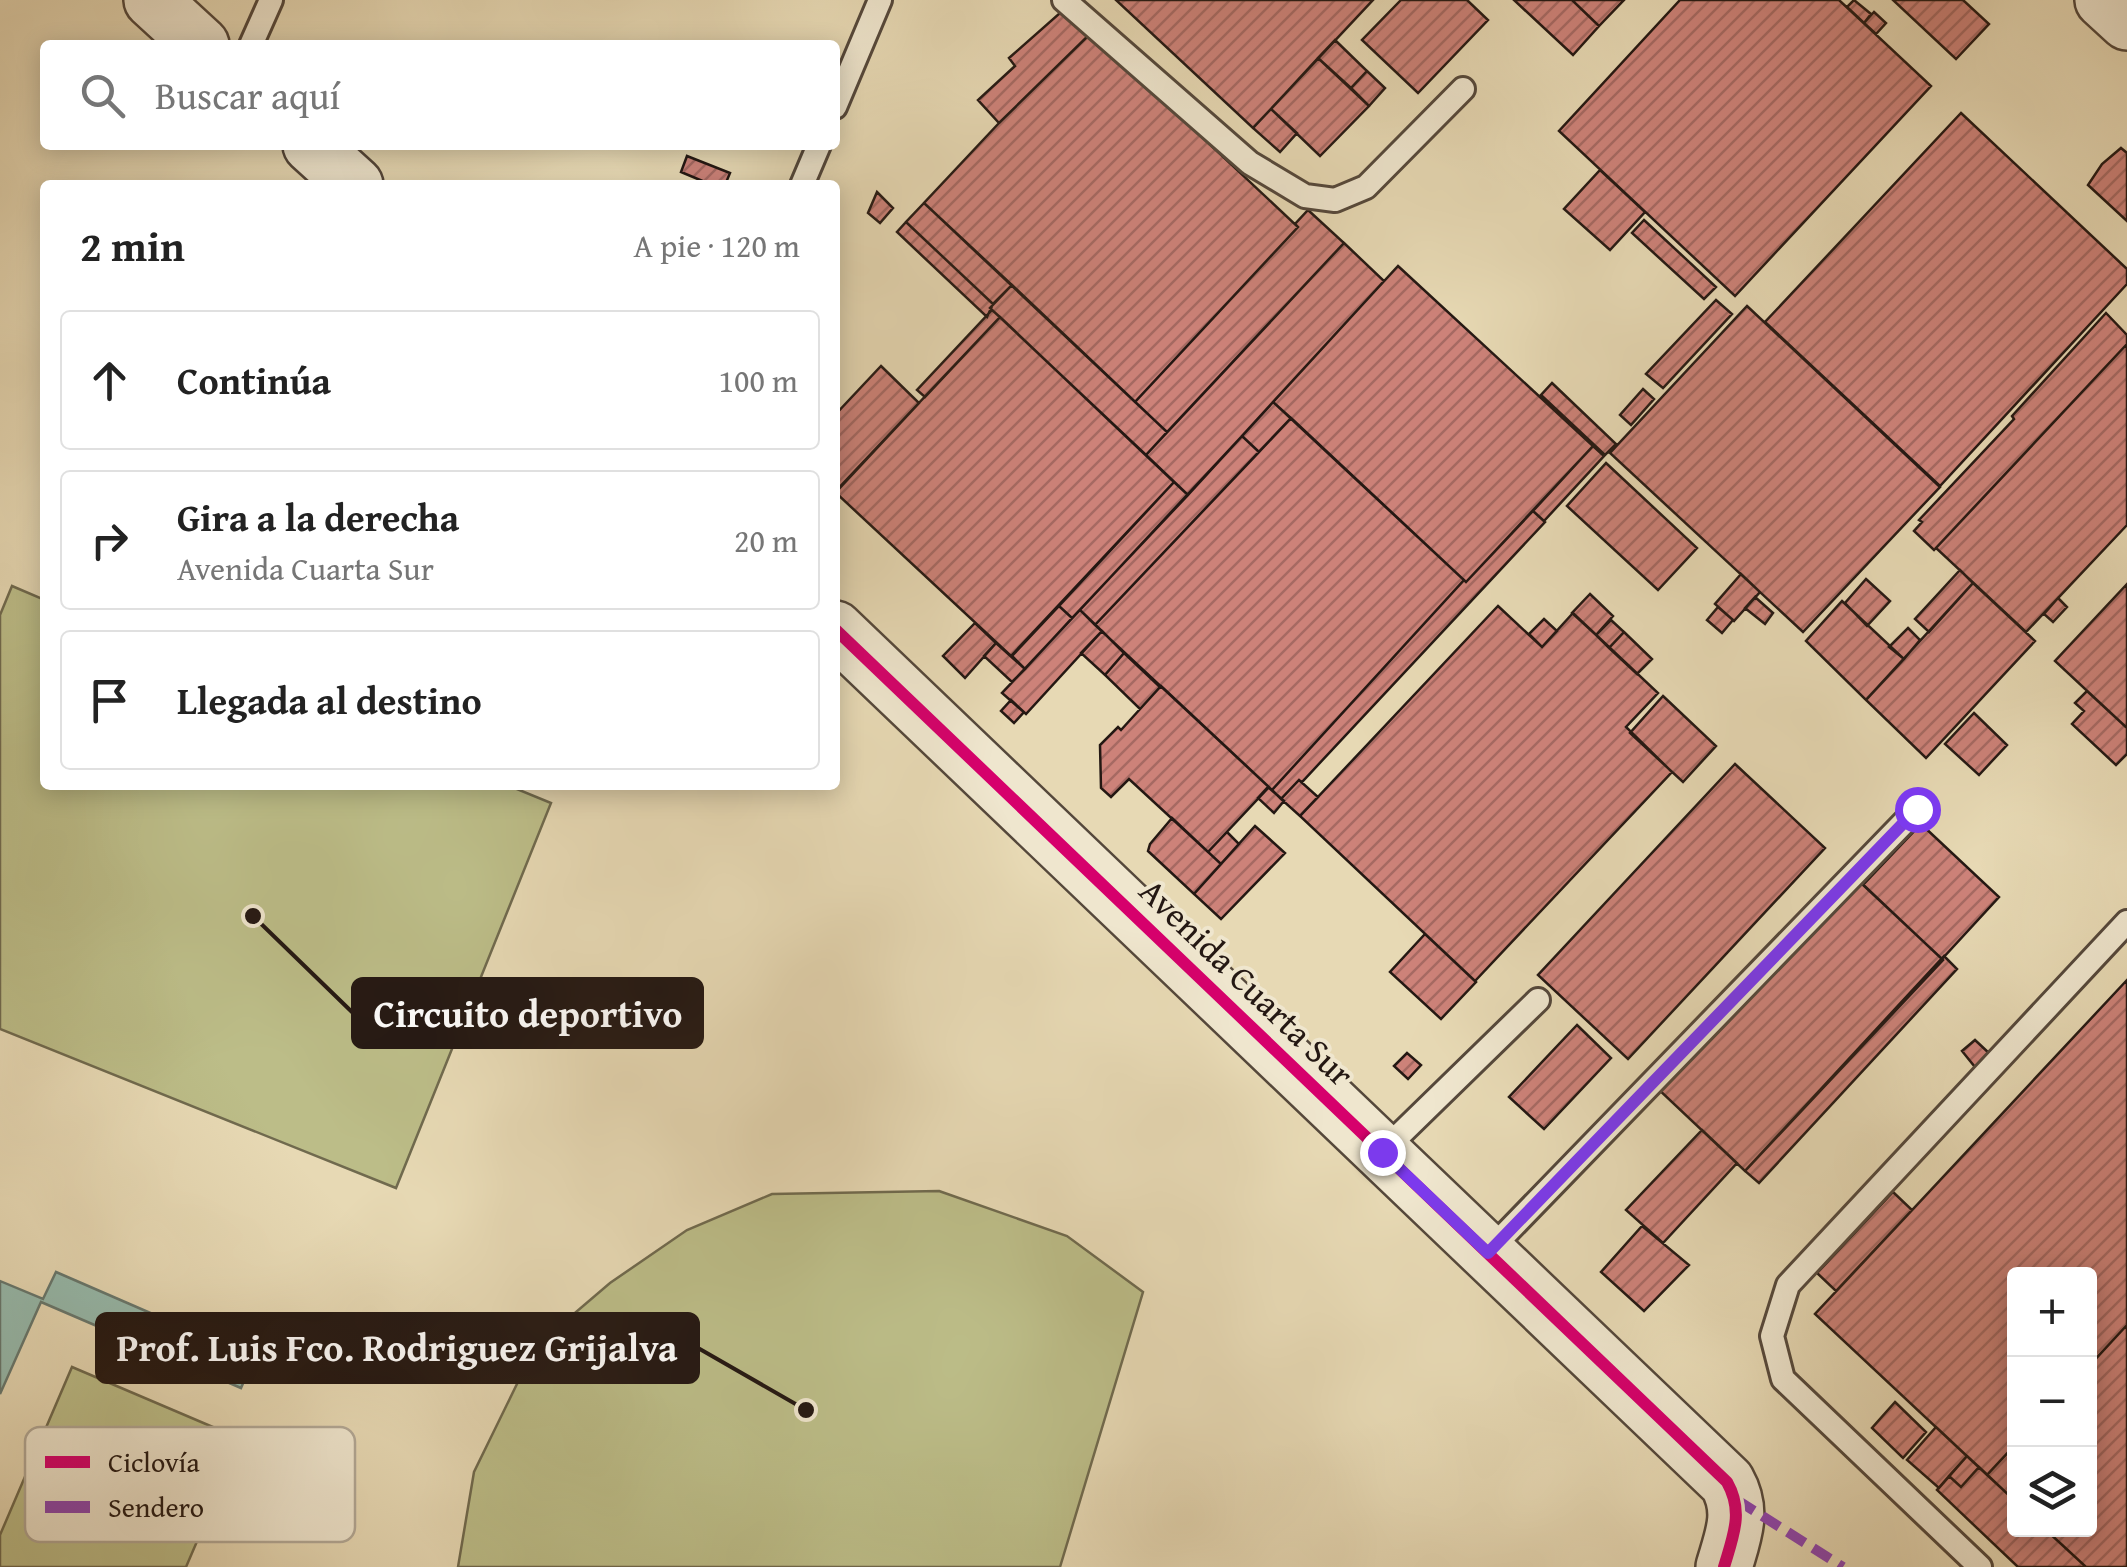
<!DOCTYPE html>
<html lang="es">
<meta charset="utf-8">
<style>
body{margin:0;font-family:"Gentium Book Plus",serif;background:#f2f2f2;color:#222}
.controls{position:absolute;right:30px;bottom:30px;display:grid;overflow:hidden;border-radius:10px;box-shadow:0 5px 25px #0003}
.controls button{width:90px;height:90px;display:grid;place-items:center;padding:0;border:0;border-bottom:2px solid #e0e0e0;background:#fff;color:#222;font:50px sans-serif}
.stop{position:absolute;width:30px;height:30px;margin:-22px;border:8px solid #7c3aed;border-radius:50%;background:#fff}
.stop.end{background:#7c3aed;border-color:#fff;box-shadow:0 2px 10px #0008}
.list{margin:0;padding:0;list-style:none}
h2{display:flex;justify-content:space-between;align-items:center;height:130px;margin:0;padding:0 40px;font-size:42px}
h2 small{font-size:32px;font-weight:400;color:#767676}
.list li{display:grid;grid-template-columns:65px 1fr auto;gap:30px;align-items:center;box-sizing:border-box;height:140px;margin:0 20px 20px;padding:0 20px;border:2px solid #e0e0e0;border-radius:10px}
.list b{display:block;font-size:38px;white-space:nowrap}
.list p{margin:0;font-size:32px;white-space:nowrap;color:#767676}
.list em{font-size:32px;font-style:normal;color:#767676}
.icon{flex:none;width:55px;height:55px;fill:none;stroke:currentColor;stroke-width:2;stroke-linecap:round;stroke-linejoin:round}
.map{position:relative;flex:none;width:2127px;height:1567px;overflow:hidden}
.search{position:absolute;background:#fff;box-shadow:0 5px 25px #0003;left:40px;top:40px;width:800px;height:110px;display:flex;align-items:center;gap:25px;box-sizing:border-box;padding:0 35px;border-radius:10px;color:#767676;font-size:38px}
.panel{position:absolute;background:#fff;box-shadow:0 5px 25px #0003;left:40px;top:180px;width:800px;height:610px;border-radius:10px}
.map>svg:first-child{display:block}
.grass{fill:#bcbd88;stroke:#706a4e;stroke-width:2.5}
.water{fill:#97baac;stroke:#69796f;stroke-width:2.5}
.building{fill:url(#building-hatch);stroke:#241813;stroke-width:2.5}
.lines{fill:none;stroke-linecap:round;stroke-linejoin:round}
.service-casing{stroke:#55483b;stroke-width:28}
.tertiary-casing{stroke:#55483b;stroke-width:60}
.service{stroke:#efe6ce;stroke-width:22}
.tertiary{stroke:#efe6ce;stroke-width:55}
.quiet{stroke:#8e44ad;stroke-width:10;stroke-dasharray:20 10;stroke-linecap:butt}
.cycleway-casing{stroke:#efe6ce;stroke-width:19}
.cycleway{stroke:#d6006c;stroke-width:12}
.route{stroke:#7c3aed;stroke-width:12}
.labels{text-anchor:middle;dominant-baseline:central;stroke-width:8;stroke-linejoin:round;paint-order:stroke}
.street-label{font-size:35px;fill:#241813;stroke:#efe6ce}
.key{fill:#efe6ce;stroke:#b2a896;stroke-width:2.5}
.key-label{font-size:28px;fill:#241813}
.leader{fill:none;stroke:#241813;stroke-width:4}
.callout-dot{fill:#241813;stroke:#efe6ce;stroke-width:4}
.callout{fill:#241813;stroke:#241813;stroke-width:4}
.callout-label{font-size:38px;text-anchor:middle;font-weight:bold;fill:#fff}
</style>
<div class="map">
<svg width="2127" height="1567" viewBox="0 0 2127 1567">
<defs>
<pattern id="building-hatch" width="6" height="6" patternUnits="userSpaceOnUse" patternTransform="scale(2.5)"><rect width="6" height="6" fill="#cd8279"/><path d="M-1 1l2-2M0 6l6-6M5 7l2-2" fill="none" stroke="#a66962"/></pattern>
</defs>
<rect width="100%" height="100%" fill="#e7d9b4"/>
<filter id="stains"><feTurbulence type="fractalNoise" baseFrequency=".002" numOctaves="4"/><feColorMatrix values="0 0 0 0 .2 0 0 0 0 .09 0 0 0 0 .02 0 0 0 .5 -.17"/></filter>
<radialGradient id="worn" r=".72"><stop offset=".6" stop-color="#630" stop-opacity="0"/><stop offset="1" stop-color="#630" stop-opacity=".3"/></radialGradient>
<path class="grass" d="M12 586 45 600V785H507L551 803 396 1188 0 1029V615Z
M939 1191 1067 1236 1143 1292 1060 1567H458L474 1472 535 1347 610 1283 687 1230 772 1194Z
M72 1367 241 1439 186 1567H0V1535Z"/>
<path class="water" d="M56 1272 254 1358 241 1388 41 1302 0 1394V1281L43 1299Z"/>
<path class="building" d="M1116 0H1373L1253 128Z
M1401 0H1467L1488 20 1418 93 1362 40Z
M1514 0H1572L1599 26 1573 55Z
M1572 0H1624L1599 26Z
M1680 0H1839L1931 86 1735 296 1559 131Z
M1854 0 1871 14 1864 23 1847 7Z
M1893 0H1963L1989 24 1956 59Z
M1069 5 1091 33 999 123 978 100 1015 66 1009 58Z
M1874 12 1886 23 1876 34 1864 23Z
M1091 33 1298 227 1135 402 924 203 999 123Z
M1335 40 1367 71 1351 88 1318 58Z
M1318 58 1369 106 1320 156 1271 109Z
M1367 71 1385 88 1369 106 1351 88Z
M1271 109 1297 133 1280 152 1253 128Z
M1961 113 2127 269V284L1940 486 1765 322Z
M2121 148 2127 153V221L2088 185 2102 164Z
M687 156 730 173 725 185H712L681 172Z
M1600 170 1645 212 1610 250 1564 209Z
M877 192 893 208 880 223 868 213Z
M924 203 1012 285 993 304 906 222Z
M1308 210 1344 243 1167 432 1135 402 1298 227 1295 224Z
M1644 220 1716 287 1704 299 1632 233Z
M906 222 993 304 987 317 897 232Z
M1344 243 1384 281 1188 495 1146 455Z
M1398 266 1593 446 1466 582 1273 402Z
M1012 285 1167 432 1146 455 990 308Z
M1716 300 1732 314 1663 388 1646 374Z
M1747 306 1940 487 1803 632 1610 453Z
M992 310 1000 317 925 397 917 390Z
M2106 313 2127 335V344L1934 550 1914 531 1922 522 1919 520 2014 419 2012 416Z
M1000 317 1174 482 1011 656 835 492Z
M2127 344V525L2026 632 1936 548Z
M881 366 919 403 835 493V415Z
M1552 383 1616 444 1605 455 1541 395Z
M1643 389 1654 399 1631 425 1620 415Z
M1273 402 1291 418 1259 452 1242 436Z
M1291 418 1464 580 1272 790 1095 625Z
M1242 436 1259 452 1095 625 1080 610Z
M1593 446 1604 456 1544 521 1533 511Z
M1606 463 1697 548 1658 590 1567 506Z
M1174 482 1188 495 1072 618 1059 606Z
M1533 511 1545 522 1302 782 1299 780 1281 799 1272 790 1464 580 1466 582Z
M1960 570 1973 583 1929 632 1915 619Z
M1741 574 1760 592 1734 621 1715 604Z
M1866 579 1890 601 1867 626 1845 603Z
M1973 583 2035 641 1926 758 1866 700Z
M2127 584V728L2055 661Z
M1590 594 1613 616 1596 635 1572 613Z
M1755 597 1773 613 1765 624 1745 608Z
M2058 598 2067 607 2053 622 2044 614Z
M1842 601 1904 659 1866 700 1806 641Z
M1059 606 1072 618 1025 669 1012 656Z
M1498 606 1542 647 1573 613 1658 693 1626 727 1672 772 1475 981 1300 816Z
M1718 607 1733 620 1722 633 1707 620Z
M1080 610 1102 631 1026 714 1002 693Z
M1544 619 1557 631 1542 647 1529 634Z
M1611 620 1624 632 1609 648 1596 635Z
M975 623 996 643 965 678 943 656Z
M1908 628 1920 640 1904 659 1889 647Z
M1102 631 1124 653 1105 675 1081 653Z
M1624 632 1652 659 1637 674 1609 648Z
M996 643 1025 669 1012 682 984 656Z
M1124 653 1160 687 1140 709 1105 675Z
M1161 686 1269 787 1208 852 1129 779 1111 797 1101 788 1100 745 1118 727 1121 730Z
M2087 691 2127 728V754L2116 765 2072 724 2084 711 2075 703Z
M1663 696 1716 746 1683 782 1630 733Z
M1011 700 1024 712 1014 723 1001 711Z
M1974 713 2007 745 1979 775 1945 744Z
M1735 764 1825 848 1628 1059 1538 975Z
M1299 780 1318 797 1300 816 1281 799Z
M1268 787 1284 801 1274 813 1258 798Z
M1172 818 1221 864 1194 894 1148 851 1150 844Z
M1921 824 1999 897 1942 959 1863 885Z
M1255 826 1285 853 1221 919 1194 894Z
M1227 832 1239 844 1221 864 1208 852Z
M1854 876 1943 960 1745 1171 1656 1087Z
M1425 934 1476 982 1441 1019 1390 972Z
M1944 956 1957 969 1759 1183 1745 1171Z
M2127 980V1325L2090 1365V1274H2014V1446L1987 1475 1815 1314Z
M1577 1025 1611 1058 1544 1129 1509 1097Z
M1975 1040 1991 1055 1981 1068 1975 1067 1962 1051Z
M1407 1053 1421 1065 1408 1079 1394 1066Z
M1702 1130 1737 1163 1663 1243 1626 1210Z
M1893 1192 1912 1210 1836 1291 1817 1273Z
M1642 1226 1689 1265 1644 1311 1601 1272Z
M2127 1325V1567H2086L2046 1530H2090V1365Z
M1895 1402 1926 1432 1903 1458 1872 1428Z
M1936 1427 1967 1456 1939 1488 1907 1460Z
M2014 1446V1500L1987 1475Z
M1967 1456 1979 1467 1961 1487 1949 1476Z
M1979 1467 2014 1500V1530H2046L2086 1567H2018L1937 1490 1949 1476 1961 1487Z"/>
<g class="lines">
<g class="service-casing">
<path id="service" d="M1064 0 1250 163 1305 196 1335 200 1366 187 1463 89
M251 45 271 0
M835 107 880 0
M802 185 819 145
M1382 1152 1538 1000
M1487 1253 1917 809
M1980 1567 1783 1379 1772 1336 1788 1285 2127 922"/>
</g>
<g class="tertiary-casing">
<path id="tertiary" d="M152 0 201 45
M2103 0 2127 22
M311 145 355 185
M835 629 1727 1482C1744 1512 1733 1536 1724 1567"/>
</g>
<use href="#service" class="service"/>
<use href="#tertiary" class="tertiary"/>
<path class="quiet" d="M1737 1500 1843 1567"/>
<g class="cycleway-casing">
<path id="cycleway" d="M835 629 1727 1482C1744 1512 1733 1536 1724 1567"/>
</g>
<use href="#cycleway" class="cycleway"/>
</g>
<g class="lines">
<path class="route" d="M1382 1152 1488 1253 1917 809"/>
</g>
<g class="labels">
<g class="street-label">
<text transform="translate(1247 982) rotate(44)">Avenida Cuarta Sur</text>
</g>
</g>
<rect x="25" y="1427" width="330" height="115" rx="15" class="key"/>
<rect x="45" y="1456" width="45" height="12" fill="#d6006c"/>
<rect x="45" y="1501" width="45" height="12" fill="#8e44ad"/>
<g class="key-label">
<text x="108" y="1472">Ciclovía</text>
<text x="108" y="1517">Sendero</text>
</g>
<path class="leader" d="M253 916L353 1013M806 1410L698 1348"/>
<g class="callout-dot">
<circle cx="253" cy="916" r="10"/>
<circle cx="806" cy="1410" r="10"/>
</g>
<g class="callout">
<rect x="353" y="979" width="349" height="68" rx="10"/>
<rect x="97" y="1314" width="601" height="68" rx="10"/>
</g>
<g class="callout-label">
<text x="528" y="1027">Circuito deportivo</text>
<text x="397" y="1361">Prof. Luis Fco. Rodriguez Grijalva</text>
</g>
<rect width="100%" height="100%" filter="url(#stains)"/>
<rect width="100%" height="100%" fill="url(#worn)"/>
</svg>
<div class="controls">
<button>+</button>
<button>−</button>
<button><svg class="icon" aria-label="layers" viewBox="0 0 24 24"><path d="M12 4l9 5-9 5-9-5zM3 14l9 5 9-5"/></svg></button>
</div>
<div class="stop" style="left:1917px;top:809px"></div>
<div class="stop end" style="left:1382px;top:1152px"></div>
<div class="search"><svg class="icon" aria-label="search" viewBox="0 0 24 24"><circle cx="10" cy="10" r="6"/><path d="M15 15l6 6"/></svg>Buscar aquí</div>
<section class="panel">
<h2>2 min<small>A pie · 120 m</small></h2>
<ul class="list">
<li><svg class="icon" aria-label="ahead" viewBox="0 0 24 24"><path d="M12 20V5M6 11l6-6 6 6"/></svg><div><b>Continúa</b></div><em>100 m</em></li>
<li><svg class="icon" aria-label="right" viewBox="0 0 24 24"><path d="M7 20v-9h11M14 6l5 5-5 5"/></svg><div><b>Gira a la derecha</b><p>Avenida Cuarta Sur</p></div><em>20 m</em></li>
<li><svg class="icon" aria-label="arrive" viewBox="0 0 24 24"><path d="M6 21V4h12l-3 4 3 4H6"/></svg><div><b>Llegada al destino</b></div></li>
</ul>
</section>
</div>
